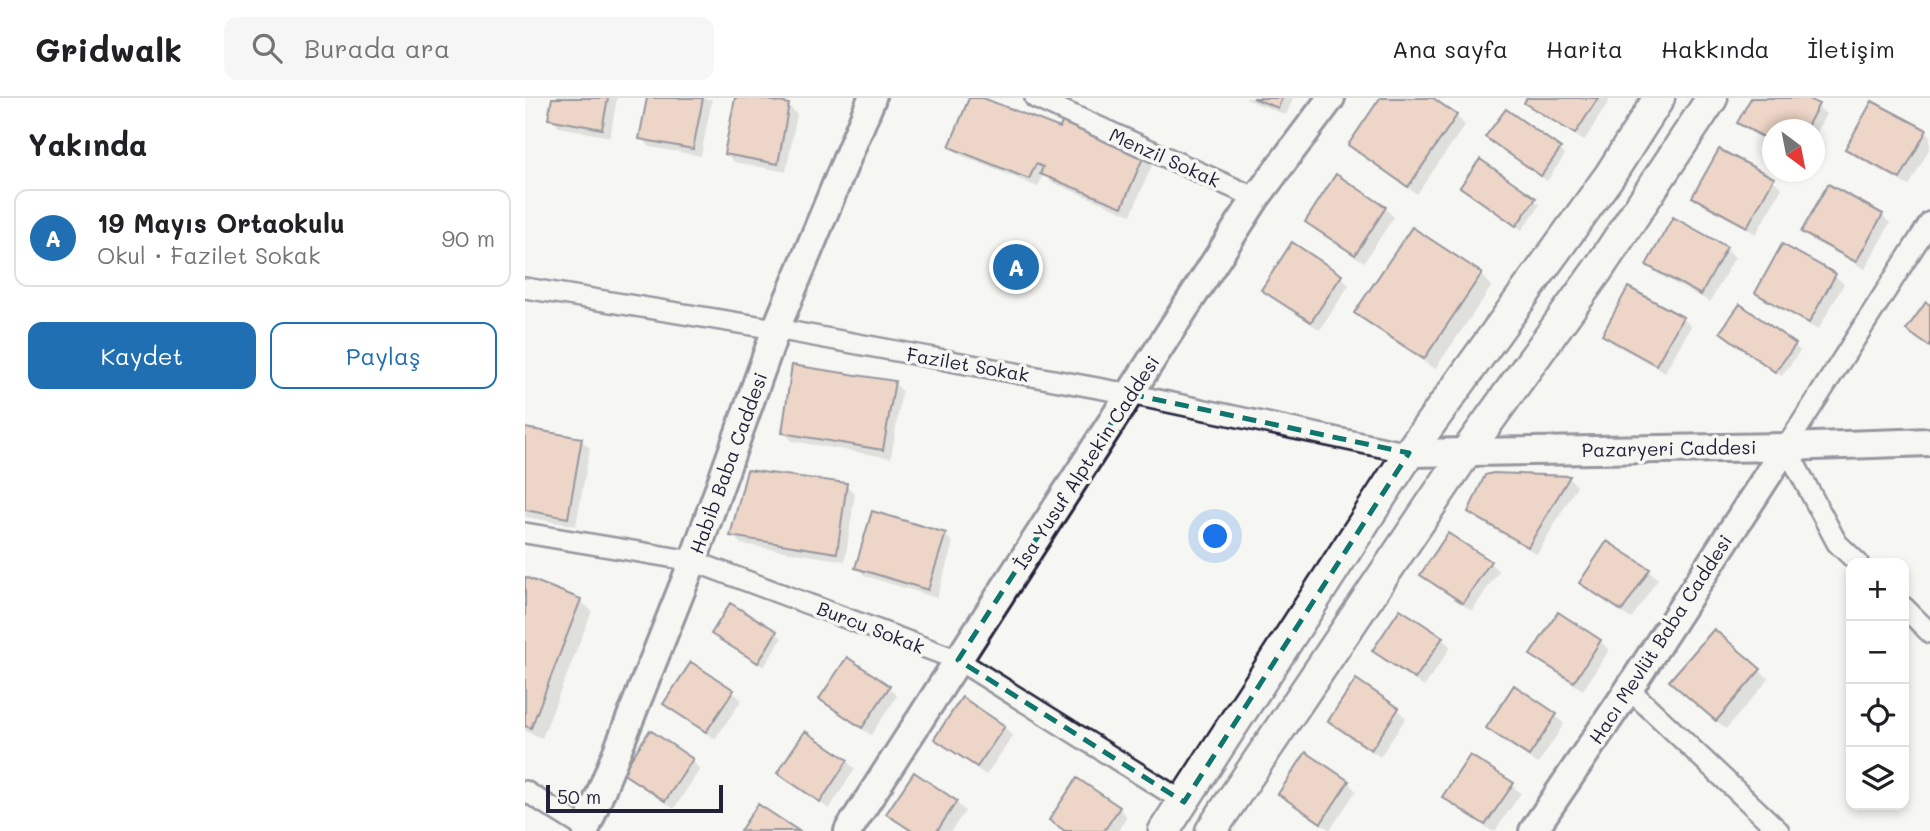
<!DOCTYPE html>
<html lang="tr">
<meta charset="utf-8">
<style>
body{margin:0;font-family:Mali,sans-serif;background:#f6f6f6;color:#202124}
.controls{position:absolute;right:21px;bottom:21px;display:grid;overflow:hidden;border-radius:14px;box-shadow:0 4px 10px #0003}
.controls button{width:63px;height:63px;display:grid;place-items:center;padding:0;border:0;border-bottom:2px solid #e0e0e0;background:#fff;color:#202124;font:35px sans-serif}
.compass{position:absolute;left:1237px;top:21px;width:63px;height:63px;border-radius:50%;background:#fff;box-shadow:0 4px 10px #0003;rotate:148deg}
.scale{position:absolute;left:21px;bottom:18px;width:177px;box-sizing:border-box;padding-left:7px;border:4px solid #22223b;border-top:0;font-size:19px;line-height:24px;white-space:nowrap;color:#22223b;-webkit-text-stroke:5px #f6f6f2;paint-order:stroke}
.you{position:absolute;left:691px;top:439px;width:24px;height:24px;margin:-18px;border:5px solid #fff;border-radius:50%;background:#1a73e8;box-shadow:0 0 0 10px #1a73e833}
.badge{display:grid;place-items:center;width:46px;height:46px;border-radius:50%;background:#1f6fb2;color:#fff;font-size:23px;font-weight:700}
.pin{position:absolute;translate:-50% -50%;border:4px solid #fff;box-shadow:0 2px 7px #0006}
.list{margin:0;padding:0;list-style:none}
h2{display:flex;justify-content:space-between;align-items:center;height:91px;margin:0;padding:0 28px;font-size:30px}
h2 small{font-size:23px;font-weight:400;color:#757577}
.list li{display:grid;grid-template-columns:46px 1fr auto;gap:21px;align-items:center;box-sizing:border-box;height:98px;margin:0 14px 14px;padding:0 14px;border:2px solid #e0e0e0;border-radius:14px}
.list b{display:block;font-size:26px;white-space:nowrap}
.list p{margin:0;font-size:23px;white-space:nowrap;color:#757577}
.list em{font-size:23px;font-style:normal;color:#757577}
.actions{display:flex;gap:14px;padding:21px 28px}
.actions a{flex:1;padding:16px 0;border:2px solid #1f6fb2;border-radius:14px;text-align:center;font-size:24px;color:#1f6fb2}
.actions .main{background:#1f6fb2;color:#fff}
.icon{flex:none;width:38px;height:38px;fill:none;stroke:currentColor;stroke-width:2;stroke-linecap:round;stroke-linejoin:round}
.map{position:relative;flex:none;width:1405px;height:733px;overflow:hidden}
header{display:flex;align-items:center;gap:42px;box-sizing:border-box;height:98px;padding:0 35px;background:#fff;border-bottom:2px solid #e0e0e0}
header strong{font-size:33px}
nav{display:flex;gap:38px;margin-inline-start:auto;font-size:24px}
.search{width:490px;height:63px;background:#f6f6f6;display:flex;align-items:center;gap:18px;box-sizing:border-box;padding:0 24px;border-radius:14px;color:#757577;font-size:26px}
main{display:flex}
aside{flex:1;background:#fff}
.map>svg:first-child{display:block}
.shadow{fill:#0003}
.building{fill:#e2b093;stroke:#22223b;stroke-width:2}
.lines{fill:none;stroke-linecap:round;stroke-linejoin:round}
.street-casing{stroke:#22223b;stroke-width:24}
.secondary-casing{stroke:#22223b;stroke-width:32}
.primary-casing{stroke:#22223b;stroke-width:35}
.street{stroke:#f6f6f2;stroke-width:19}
.secondary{stroke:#f6f6f2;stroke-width:26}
.primary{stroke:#f6f6f2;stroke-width:30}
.marked{fill:none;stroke:#0f766e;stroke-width:5;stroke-dasharray:14 9;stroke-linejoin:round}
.labels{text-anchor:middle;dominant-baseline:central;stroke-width:7;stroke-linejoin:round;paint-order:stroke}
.street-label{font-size:19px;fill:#22223b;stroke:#f6f6f2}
</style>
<header>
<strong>Gridwalk</strong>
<div class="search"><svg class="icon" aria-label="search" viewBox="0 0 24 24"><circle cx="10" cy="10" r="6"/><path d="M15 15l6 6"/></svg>Burada ara</div>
<nav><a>Ana sayfa</a><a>Harita</a><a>Hakkında</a><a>İletişim</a></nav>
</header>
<main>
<aside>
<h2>Yakında<small></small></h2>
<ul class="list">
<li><span class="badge">A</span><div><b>19 Mayıs Ortaokulu</b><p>Okul · Fazilet Sokak</p></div><em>90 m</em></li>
</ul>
<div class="actions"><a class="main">Kaydet</a><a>Paylaş</a></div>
</aside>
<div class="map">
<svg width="1405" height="733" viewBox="0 0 1405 733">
<rect width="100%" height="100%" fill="#f6f6f2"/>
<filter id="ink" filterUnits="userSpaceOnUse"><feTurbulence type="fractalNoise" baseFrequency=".0143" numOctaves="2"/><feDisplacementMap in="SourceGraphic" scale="14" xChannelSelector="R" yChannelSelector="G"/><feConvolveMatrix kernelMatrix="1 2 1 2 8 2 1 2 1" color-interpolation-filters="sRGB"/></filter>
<g filter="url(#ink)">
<path class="shadow" d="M29 0H92L85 39 34 29 25 20Z
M124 0 187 1 176 58 125 49 116 40Z
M212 0H223L263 8 272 16 261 74 209 64 201 55Z
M446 0H454L536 32 619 56 628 65 606 117 526 84 518 76 513 89 435 57 426 49Z
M718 0H768L761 17Z
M858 0H905L931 18 940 27 892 96 834 56 825 47Z
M1004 0H1086L1059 43 1010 13 1001 4Z
M1228 0H1279L1292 8 1301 16 1290 37V32H1248V46L1223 33 1214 24Z
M1401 34 1405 38V50L1384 88 1331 59 1322 50Z
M968 44 1035 51 1040 57 1022 83Z
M1195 53 1248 82 1257 90 1231 136 1178 107 1170 99Z
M943 94 1010 102 1015 107 997 132Z
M860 110 869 119 839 164 791 132 782 124Z
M1357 117 1365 125 1340 171 1287 142 1278 134Z
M1257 149 1310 178 1319 186 1293 232 1240 203 1232 194Z
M1201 150 1210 159 1185 204 1131 175 1123 167Z
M956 177 967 188 910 271 843 226 832 214Z
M816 178 824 187 795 232 746 200 738 192Z
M1157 220 1166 228 1140 274 1087 245 1079 237Z
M1203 240 1269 247 1275 253 1257 278Z
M369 285 377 293 366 360 267 343 259 334Z
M0 332 56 342 65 350 51 428 0 419Z
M968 377 1044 380 1052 388 1012 456 954 423 945 414Z
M321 387 330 396 320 463 216 446 207 437Z
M420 436 428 445 412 500 340 478 332 469Z
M924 437 965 465 974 473 947 513 906 485 897 476Z
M1083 445 1124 473 1133 481 1106 521 1065 493 1056 485Z
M0 481 55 502 67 513 17 640 0 633Z
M206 507 251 535 257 540 239 569 194 541 188 536Z
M876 513 917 541 926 549 899 589 858 561 849 553Z
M1033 516 1075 543 1084 552 1058 592 1016 565 1008 556Z
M1189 533 1244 581 1201 631 1155 592Z
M167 566 208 594 217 602 190 641 149 614 140 606Z
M363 589 372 598 346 637 304 609 296 601Z
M873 612 881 620 855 659 813 631 805 623Z
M1031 618 1039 626 1013 666 971 638 963 629Z
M479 629 488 638 461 677 420 649 412 641Z
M167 663 175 671 149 711 108 683 99 674Z
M322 663 330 671 304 711 263 683 254 675Z
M823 684 831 693 805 732 763 704 755 696Z
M987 687 996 695 970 733H967L928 707 920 698Z
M431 704 440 713 426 733H385L371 724 363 716Z
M594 710 602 719 593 733H538L526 722Z"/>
<path class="building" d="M27 0H83L77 31 23 21Z
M122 0H178L168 51 114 41Z
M210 0H233L264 6 253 66 199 56Z
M444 0H458L535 30 538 21 620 55 597 109 515 76 518 69 511 66 504 81 424 49Z
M728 0H757L753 10Z
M855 0H908L932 17 883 89 823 47Z
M1002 0H1073L1050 36 999 5Z
M1226 0H1282L1294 6 1280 32H1248V44L1212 25Z
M1347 3 1402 32 1375 81 1320 51Z
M981 11 1036 50 1016 78 960 39Z
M1194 51 1249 80 1222 129 1167 99Z
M955 61 1011 100 991 128 935 89Z
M811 76 861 109 830 157 780 124Z
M1303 86 1358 116 1331 164 1276 134Z
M1148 119 1202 149 1176 197 1121 167Z
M887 129 957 175 899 261 829 215Z
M767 144 817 177 786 224 736 192Z
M1257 146 1311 176 1284 225 1230 195Z
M1103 189 1158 219 1131 267 1077 237Z
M1401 204 1405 207V249L1381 232Z
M1215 206 1271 246 1250 274 1195 234Z
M267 267 370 283 358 352 257 335Z
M0 330 57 340 43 420 0 412Z
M222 372 322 385 312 455 205 438Z
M968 375 1045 378 1003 449 943 414 960 377Z
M347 413 421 435 403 492 330 470Z
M923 435 966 463 938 505 895 477Z
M1082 443 1125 471 1097 513 1054 485Z
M0 479 56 501 6 630 0 628Z
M205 505 252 533 233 565 186 536Z
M875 511 918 539 890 581 847 553Z
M1033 514 1076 542 1049 584 1005 557Z
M1189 531 1236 571 1191 623 1144 583Z
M322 559 365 588 337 630 294 601Z
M166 564 209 592 181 634 138 606Z
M831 581 874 610 846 652 803 623Z
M989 587 1032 616 1004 658 961 630Z
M437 599 480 628 452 669 409 641Z
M125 632 168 661 140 703 97 675Z
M280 633 323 662 295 704 252 675Z
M781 654 824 683 796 725 753 696Z
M945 657 989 685 960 727 917 699Z
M389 674 432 703 412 733H387L361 716Z
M552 680 595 709 579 733H540L524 722Z
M233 706 274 733H215Z"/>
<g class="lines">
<g class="street-casing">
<path id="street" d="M510 0 731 100
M0 190 251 231 605 296 884 355
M0 435 168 463 433 562 659 704
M1333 465 1312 445 1261 349 1405 124
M1379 509 1405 535
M1104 591 1254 733
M0 693 64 733"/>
</g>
<g class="secondary-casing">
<path id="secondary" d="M884 355 1261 349 1405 344
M61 731 168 463 251 231 347 0
M323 733 731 100 806 0
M1008 733 1104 591 1261 349"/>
</g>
<g class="primary-casing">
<path id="primary" d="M639 733 884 355 1085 77 1134 0
M686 733 942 353 1072 173 1187 0"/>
</g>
<use href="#street" class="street"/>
<use href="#secondary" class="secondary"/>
<use href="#primary" class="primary"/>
</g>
</g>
<path d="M0 0H1405V733H0ZM605 296 884 355 659 704 433 562Z" fill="#f6f6f2" fill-opacity=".55" fill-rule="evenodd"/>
<path class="marked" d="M605 296 884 355 659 704 433 562Z"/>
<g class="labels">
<g class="street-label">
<text transform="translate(640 59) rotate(24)">Menzil Sokak</text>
<text transform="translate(443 266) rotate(10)">Fazilet Sokak</text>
<text transform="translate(1144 350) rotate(-1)">Pazaryeri Caddesi</text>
<text transform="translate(561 364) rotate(-57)">İsa Yusuf Alptekin Caddesi</text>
<text transform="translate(203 365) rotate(-70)">Habib Baba Caddesi</text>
<text transform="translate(346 529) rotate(21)">Burcu Sokak</text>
<text transform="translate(1135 541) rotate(-57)">Hacı Mevlüt Baba Caddesi</text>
</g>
</g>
</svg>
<div class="controls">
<button>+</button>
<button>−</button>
<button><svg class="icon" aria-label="locate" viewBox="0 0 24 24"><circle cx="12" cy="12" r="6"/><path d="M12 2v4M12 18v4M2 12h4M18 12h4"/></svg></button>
<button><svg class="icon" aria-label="layers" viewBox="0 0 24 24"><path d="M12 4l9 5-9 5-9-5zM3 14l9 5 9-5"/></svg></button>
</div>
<svg class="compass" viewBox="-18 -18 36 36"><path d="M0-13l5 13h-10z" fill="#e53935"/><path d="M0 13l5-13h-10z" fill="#757577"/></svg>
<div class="scale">50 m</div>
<div class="you"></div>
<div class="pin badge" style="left:491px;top:169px">A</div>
</div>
</main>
